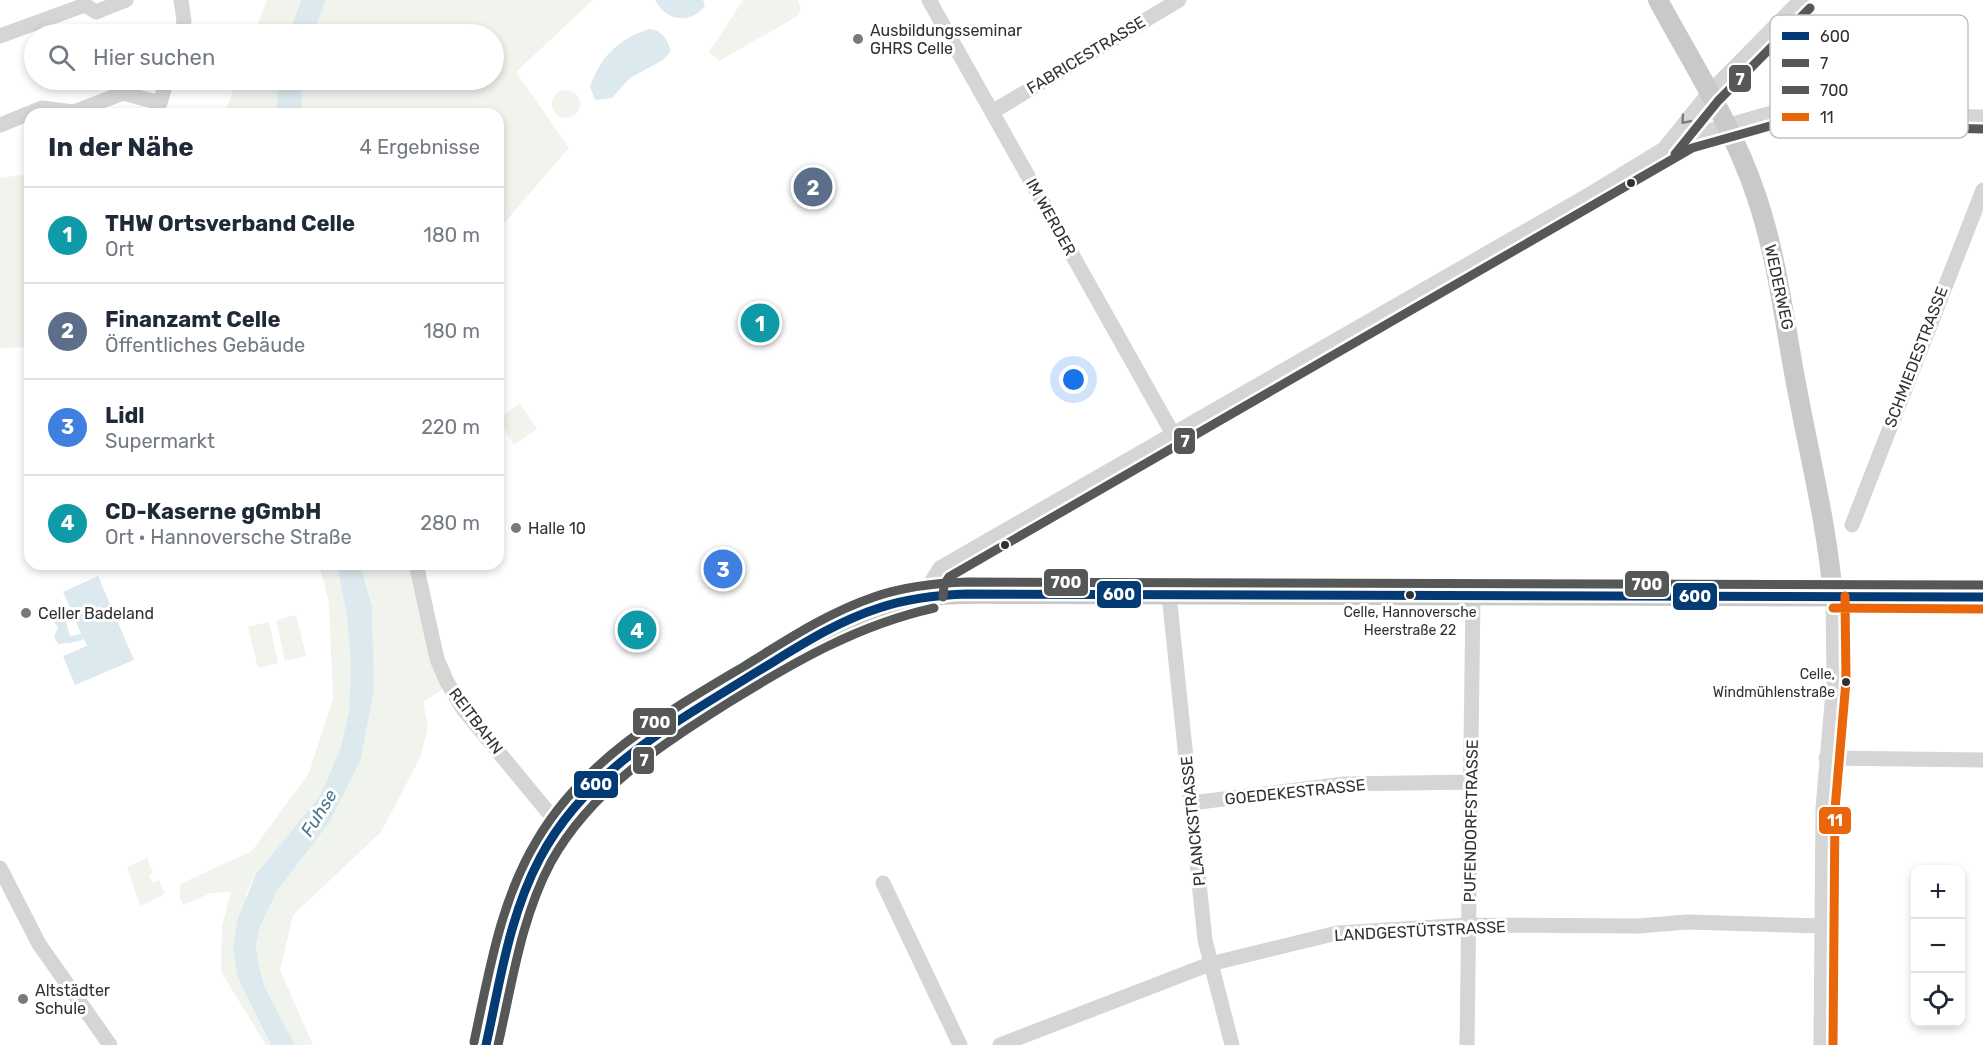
<!DOCTYPE html>
<html lang="de">
<meta charset="utf-8">
<style>
body{margin:0;font-family:Rubik,sans-serif;background:#f2f2f3;color:#1f2937}
.controls{position:absolute;right:18px;bottom:18px;display:grid;overflow:hidden;border-radius:12px;box-shadow:0 3px 9px #0003}
.controls button{width:54px;height:54px;display:grid;place-items:center;padding:0;border:0;border-bottom:2px solid #e0e1e3;background:#fff;color:#1f2937;font:30px sans-serif}
.you{position:absolute;left:1074px;top:380px;width:21px;height:21px;margin:-15px;border:4px solid #fff;border-radius:50%;background:#1a73e8;box-shadow:0 0 0 9px #1a73e833}
.badge{display:grid;place-items:center;width:39px;height:39px;border-radius:50%;background:#0b8043;color:#fff;font-size:20px;font-weight:700}
.pin{position:absolute;translate:-50% -50%;border:3px solid #fff;box-shadow:0 2px 6px #0006}
.list{margin:0;padding:0;list-style:none}
h2{display:flex;justify-content:space-between;align-items:center;height:78px;margin:0;padding:0 24px;font-size:26px}
h2 small{font-size:20px;font-weight:400;color:#747a83}
.list li{display:grid;grid-template-columns:39px 1fr auto;gap:18px;align-items:center;box-sizing:border-box;height:96px;padding:0 24px;border-top:2px solid #e0e1e3}
.list b{display:block;font-size:22px;white-space:nowrap}
.list p{margin:0;font-size:20px;white-space:nowrap;color:#747a83}
.list em{font-size:20px;font-style:normal;color:#747a83}
.icon{flex:none;width:33px;height:33px;fill:none;stroke:currentColor;stroke-width:2;stroke-linecap:round;stroke-linejoin:round}
.map{position:relative;flex:none;width:1983px;height:1045px;overflow:hidden}
.search{position:absolute;background:#fff;box-shadow:0 3px 9px #0003;left:24px;top:24px;width:480px;height:66px;display:flex;align-items:center;gap:15px;box-sizing:border-box;padding:0 21px;border-radius:33px;color:#747a83;font-size:22px}
.panel{position:absolute;background:#fff;box-shadow:0 3px 9px #0003;left:24px;top:108px;width:480px;height:462px;border-radius:18px}
.map>svg:first-child{display:block}
.green{fill:#f1f3ed}
.water{fill:#dce9ef}
.lines{fill:none;stroke-linecap:round;stroke-linejoin:round}
.minor{stroke:#d5d5d5;stroke-width:15}
.major{stroke:#c9c9c9;stroke-width:20}
.bus-1-casing{stroke:#fff;stroke-width:14}
.bus-2-casing{stroke:#fff;stroke-width:14}
.bus-3-casing{stroke:#fff;stroke-width:14}
.bus-4-casing{stroke:#fff;stroke-width:14}
.bus-1{stroke:#053b74;stroke-width:9}
.bus-2{stroke:#565757;stroke-width:9}
.bus-3{stroke:#565757;stroke-width:9}
.bus-4{stroke:#ea660b;stroke-width:9}
.oneway{stroke:#7b7b7b}
.poi-dot{fill:#797979;stroke:#fff;stroke-width:2}
.bus-dot{fill:#313131;stroke:#fff;stroke-width:2}
.labels{text-anchor:middle;dominant-baseline:central;stroke-width:6;stroke-linejoin:round;paint-order:stroke}
.bus-label{font-size:14px;fill:#313131;stroke:#fff}
.poi-label{font-size:16px;fill:#313131;stroke:#fff;text-anchor:start}
.street-label{font-size:16px;fill:#313131;stroke:#fff}
.water-label{font-size:18px;font-style:italic;fill:#48778b;stroke:#fff}
.key{fill:#fff;stroke:#c1c1c1;stroke-width:1.5}
.key-label{font-size:16px;fill:#313131}
.line-badge{stroke:#fff;stroke-width:2}
.badge-label{font-size:16px;text-anchor:middle;font-weight:bold;fill:#fff}
</style>
<div class="map">
<svg width="1983" height="1045" viewBox="0 0 1983 1045">
<rect width="100%" height="100%" fill="#fff"/>
<path class="green" d="M267 0H301L289 34H254Z
M326 0H593L516 72 569 148 498 230V114H301L302 80H494V34H313Z
M743 0H798L801 10 796 17 719 61 709 52Z
M237 80H279L276 114H224Z
M552 104a14 14 0 1 1 28 0a14 14 0 1 1-28 0Z
M30 174V347L0 348V178Z
M520 403 537 429 514 445 498 419Z
M319 564H337L347 616 351 663 349 712 341 747 320 796 256 874 246 894 238 978 271 1045H266L221 972 222 926 231 892 211 893 183 905 180 897V884L252 851 309 773 333 699 329 603Z
M360 564H416L430 621 453 683 423 702 428 727 421 756 381 832 293 915 280 970 313 1045H295L265 988 258 963 256 944 261 924 277 891 329 823 361 759 374 689 372 606Z
M296 615 306 656 285 661 276 620Z
M269 622 278 663 258 668 248 627Z
M147 858 153 873 149 875 152 883 159 880 165 894 140 906 127 867Z"/>
<path class="water" d="M301 0H326L313 34H289Z
M655 0H703L705 6C690 25 666 21 655 0Z
M650 29C663 31 667 39 671 51L663 60 630 78 612 98 595 100 590 87C600 57 619 38 650 29Z
M279 80H302L301 114H276Z
M337 564H360L372 606 374 689 361 759 329 823 277 891 261 924 256 944 258 963 265 988 295 1045H271L238 978 233 948 238 918 256 874 320 796 341 747 349 712 351 664 347 616Z
M98 576 134 660 75 685 63 656 87 646 84 639C75 643 67 643 58 644L54 637 58 627 50 617 58 610 65 618 70 636 81 634 63 592Z"/>
<g class="lines">
<path class="minor" d="M929 0 1173 434
M181 34 184 21 181 0
M0 36 85 5 96 12 126 0
M992 112 1179 0
M0 125 42 108 74 112 123 93 160 103 167 80
M1664 149 1709 93 1801 0
M1852 525 1983 190
M416 564 437 659 447 682 463 709 548 812 563 823
M1169 595 1205 940 1232 1045
M931 596 932 581 940 568 1592 193 1664 149 1688 137 1775 112 1983 117
M1826 758 1983 760
M1191 803 1344 784 1471 782
M0 868 39 944 110 1045
M883 883 960 1045
M1000 1045 1210 964 1337 933 1469 925 1638 926 1687 922 1822 926
M1467 1045 1473 596
M1821 1045 1823 808 1834 680 1833 596"/>
<path class="major" d="M1658 0C1692 63 1733 126 1756 195 1779 262 1785 330 1799 399 1812 467 1827 527 1833 596
M486 1045C500 984 509 914 540 858 556 829 578 798 603 776 647 737 699 707 749 677 796 648 844 616 898 602 943 590 993 595 1038 594L1983 597"/>
<g class="bus-1-casing">
<path id="bus-1" d="M486 1045C500 982 509 916 540 858 586 771 670 726 750 676 792 651 832 623 879 608 908 598 937 595 968 594L1983 597"/>
</g>
<g class="bus-2-casing">
<path id="bus-2" d="M1675 154 1718 101 1810 8
M943 597 944 585 949 577 1692 148 1777 124 1983 129
M498 1045C512 984 521 918 551 862 592 789 660 746 728 703 794 662 858 625 934 608"/>
</g>
<g class="bus-3-casing">
<path id="bus-3" d="M474 1042C489 973 500 901 537 840 585 759 664 714 743 667 785 641 827 613 874 597 905 586 936 583 968 582L1983 585"/>
</g>
<g class="bus-4-casing">
<path id="bus-4" d="M1833 608 1983 609
M1833 1045 1835 809 1846 681 1845 596"/>
</g>
<use href="#bus-1" class="bus-1"/>
<use href="#bus-2" class="bus-2"/>
<use href="#bus-3" class="bus-3"/>
<use href="#bus-4" class="bus-4"/>
</g>
<defs><path id="oneway-chevron" d="M-2-3.5L2.5 0L-2 3.5" fill="none" stroke-width="1.6" stroke-linecap="round" stroke-linejoin="round" transform="scale(1.5)"/></defs>
<use class="oneway" href="#oneway-chevron" transform="translate(1685 120) rotate(130)"/>
<g class="poi-dot">
<circle cx="858" cy="39" r="6"/>
<circle cx="516" cy="528" r="6"/>
<circle cx="26" cy="613" r="6"/>
<circle cx="23" cy="999" r="6"/>
</g>
<g class="bus-dot">
<circle cx="1631" cy="183" r="5"/>
<circle cx="1005" cy="545" r="5"/>
<circle cx="1410" cy="595" r="5"/>
<circle cx="1846" cy="682" r="5"/>
</g>
<g class="labels">
<g class="bus-label">
<text x="1410" y="612">Celle, Hannoversche<tspan x="1410" dy="18">Heerstraße 22</tspan></text>
<text x="1835" y="674" text-anchor="end">Celle,<tspan x="1835" dy="18">Windmühlenstraße</tspan></text>
</g>
<g class="poi-label">
<text x="870" y="30">Ausbildungsseminar<tspan x="870" dy="18">GHRS Celle</tspan></text>
<text x="528" y="528">Halle 10</text>
<text x="38" y="613">Celler Badeland</text>
<text x="35" y="990">Altstädter<tspan x="35" dy="18">Schule</tspan></text>
</g>
<g class="street-label">
<text transform="translate(1086 55) rotate(-31)">FABRICESTRASSE</text>
<text transform="translate(1051 217) rotate(61)">IM WERDER</text>
<text transform="translate(1779 287) rotate(78)">WEDERWEG</text>
<text transform="translate(1916 357) rotate(-69)">SCHMIEDESTRASSE</text>
<text transform="translate(476 721) rotate(53)">REITBAHN</text>
<text transform="translate(1295 792) rotate(-6)">GOEDEKESTRASSE</text>
<text transform="translate(1193 821) rotate(-96)">PLANCKSTRASSE</text>
<text transform="translate(1471 821) rotate(-89)">PUFENDORFSTRASSE</text>
<text transform="translate(1420 931) rotate(-3)">LANDGESTÜTSTRASSE</text>
</g>
<g class="water-label">
<text transform="translate(319 813) rotate(-58)">Fuhse</text>
</g>
</g>
<rect x="1770" y="15" width="198" height="123" rx="9" class="key"/>
<rect x="1782" y="32" width="27" height="8" fill="#053b74"/>
<rect x="1782" y="59" width="27" height="8" fill="#565757"/>
<rect x="1782" y="86" width="27" height="8" fill="#565757"/>
<rect x="1782" y="113" width="27" height="8" fill="#ea660b"/>
<g class="key-label">
<text x="1820" y="42">600</text>
<text x="1820" y="69">7</text>
<text x="1820" y="96">700</text>
<text x="1820" y="123">11</text>
</g>
<g class="line-badge">
<rect x="1728" y="64" width="24" height="29" rx="6" fill="#565757"/>
<rect x="1173" y="427" width="23" height="28" rx="6" fill="#565757"/>
<rect x="1043" y="568" width="46" height="29" rx="6" fill="#565757"/>
<rect x="1624" y="570" width="46" height="28" rx="6" fill="#565757"/>
<rect x="1096" y="580" width="46" height="29" rx="6" fill="#053b74"/>
<rect x="1672" y="582" width="46" height="29" rx="6" fill="#053b74"/>
<rect x="632" y="707" width="45" height="29" rx="6" fill="#565757"/>
<rect x="632" y="746" width="23" height="29" rx="6" fill="#565757"/>
<rect x="573" y="770" width="46" height="29" rx="6" fill="#053b74"/>
<rect x="1818" y="806" width="34" height="29" rx="6" fill="#ea660b"/>
</g>
<g class="badge-label">
<text x="1740" y="85">7</text>
<text x="1185" y="447">7</text>
<text x="1066" y="588">700</text>
<text x="1647" y="590">700</text>
<text x="1119" y="600">600</text>
<text x="1695" y="602">600</text>
<text x="655" y="728">700</text>
<text x="644" y="766">7</text>
<text x="596" y="790">600</text>
<text x="1835" y="826">11</text>
</g>
</svg>
<div class="controls">
<button>+</button>
<button>−</button>
<button><svg class="icon" aria-label="locate" viewBox="0 0 24 24"><circle cx="12" cy="12" r="6"/><path d="M12 2v4M12 18v4M2 12h4M18 12h4"/></svg></button>
</div>
<div class="you"></div>
<div class="pin badge" style="left:760px;top:323px;background:#0f9aa8">1</div>
<div class="pin badge" style="left:813px;top:187px;background:#5c6f8a">2</div>
<div class="pin badge" style="left:723px;top:569px;background:#3f7fe0">3</div>
<div class="pin badge" style="left:637px;top:630px;background:#0f9aa8">4</div>
<div class="search"><svg class="icon" aria-label="search" viewBox="0 0 24 24"><circle cx="10" cy="10" r="6"/><path d="M15 15l6 6"/></svg>Hier suchen</div>
<section class="panel">
<h2>In der Nähe<small>4 Ergebnisse</small></h2>
<ul class="list">
<li><span class="badge" style="background:#0f9aa8">1</span><div><b>THW Ortsverband Celle</b><p>Ort</p></div><em>180 m</em></li>
<li><span class="badge" style="background:#5c6f8a">2</span><div><b>Finanzamt Celle</b><p>Öffentliches Gebäude</p></div><em>180 m</em></li>
<li><span class="badge" style="background:#3f7fe0">3</span><div><b>Lidl</b><p>Supermarkt</p></div><em>220 m</em></li>
<li><span class="badge" style="background:#0f9aa8">4</span><div><b>CD-Kaserne gGmbH</b><p>Ort · Hannoversche Straße</p></div><em>280 m</em></li>
</ul>
</section>
</div>
